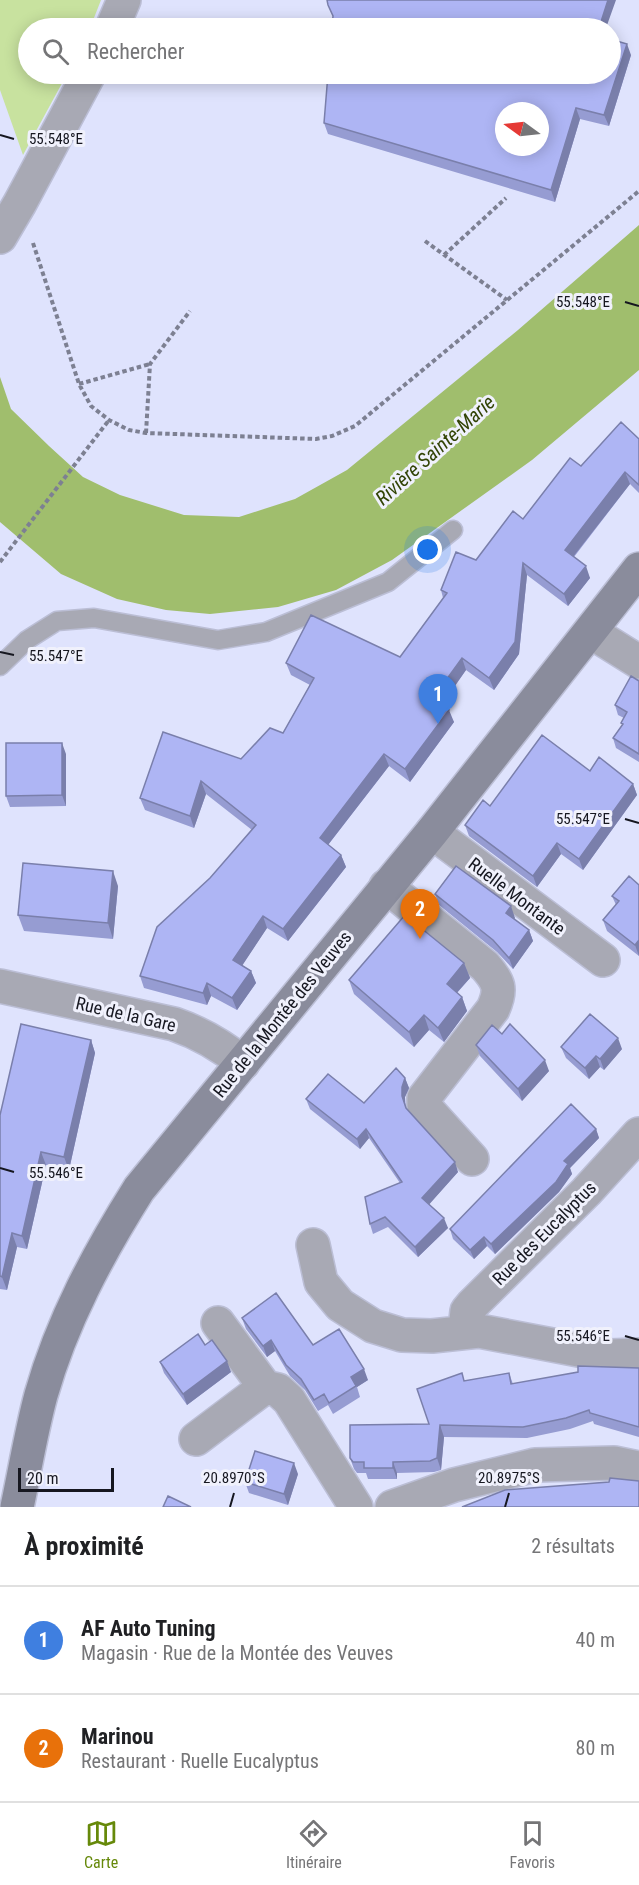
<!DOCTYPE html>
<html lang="fr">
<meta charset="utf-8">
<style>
body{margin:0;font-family:"Roboto Condensed",sans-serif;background:#f6f6f6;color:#202124}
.compass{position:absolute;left:495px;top:102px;width:54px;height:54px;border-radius:50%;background:#fff;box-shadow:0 3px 15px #0003;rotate:285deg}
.scale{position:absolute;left:18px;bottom:15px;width:96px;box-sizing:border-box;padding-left:6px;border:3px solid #161720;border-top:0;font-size:16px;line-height:21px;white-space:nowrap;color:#161720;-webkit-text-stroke:4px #f0f1fc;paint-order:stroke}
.you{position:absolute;left:428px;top:550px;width:21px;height:21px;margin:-15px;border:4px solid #fff;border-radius:50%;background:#1a73e8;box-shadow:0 0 0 9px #1a73e833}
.badge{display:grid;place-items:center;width:39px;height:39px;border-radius:50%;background:#66890a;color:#fff;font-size:20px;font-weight:700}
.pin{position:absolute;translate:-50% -50px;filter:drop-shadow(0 2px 3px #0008)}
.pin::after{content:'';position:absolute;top:32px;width:21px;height:18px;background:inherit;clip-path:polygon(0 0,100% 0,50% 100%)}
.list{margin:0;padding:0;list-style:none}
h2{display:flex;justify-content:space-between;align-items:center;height:78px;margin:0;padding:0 24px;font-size:26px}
h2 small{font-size:20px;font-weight:400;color:#757577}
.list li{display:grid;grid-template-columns:39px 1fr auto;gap:18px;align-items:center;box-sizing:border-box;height:108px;padding:0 24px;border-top:2px solid #e0e0e0}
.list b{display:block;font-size:22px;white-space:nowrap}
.list p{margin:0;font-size:20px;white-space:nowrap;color:#757577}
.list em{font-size:20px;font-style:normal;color:#757577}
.icon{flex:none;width:33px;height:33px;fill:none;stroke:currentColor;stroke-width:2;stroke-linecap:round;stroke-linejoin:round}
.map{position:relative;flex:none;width:639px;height:1507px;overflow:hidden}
.search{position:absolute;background:#fff;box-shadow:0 3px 15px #0003;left:18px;right:18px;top:18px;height:66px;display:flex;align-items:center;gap:15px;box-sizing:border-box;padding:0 21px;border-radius:33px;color:#757577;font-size:22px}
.sheet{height:294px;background:#fff}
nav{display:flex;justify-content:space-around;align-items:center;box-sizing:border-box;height:84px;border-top:2px solid #e0e0e0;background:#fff;font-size:16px;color:#757577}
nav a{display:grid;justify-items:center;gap:3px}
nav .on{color:#66890a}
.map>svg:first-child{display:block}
.green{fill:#c8e29f}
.water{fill:#a0be6d}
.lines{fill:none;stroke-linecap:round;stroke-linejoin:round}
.lane-casing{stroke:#bbbed5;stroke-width:21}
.street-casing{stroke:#bbbed5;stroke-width:36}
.secondary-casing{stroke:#bbbed5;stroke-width:36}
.path{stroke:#7d8092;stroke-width:4;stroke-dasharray:4.5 3;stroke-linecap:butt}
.lane{stroke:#a8a9b4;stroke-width:18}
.street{stroke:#a8a9b4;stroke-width:33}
.secondary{stroke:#8a8c9c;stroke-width:33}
.wall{fill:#969cd2}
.shaded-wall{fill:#7a7fab}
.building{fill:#aeb5f4;stroke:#7a7fab;stroke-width:1.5;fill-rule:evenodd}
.ticks{fill:none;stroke:#161720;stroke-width:2}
.labels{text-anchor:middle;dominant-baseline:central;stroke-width:6;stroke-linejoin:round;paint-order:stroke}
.street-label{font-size:18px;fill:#161720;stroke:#f0f1fc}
.water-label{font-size:20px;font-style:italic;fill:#324406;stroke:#f0f1fc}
.ticks-label{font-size:15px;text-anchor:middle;fill:#161720;stroke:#f0f1fc;stroke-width:6;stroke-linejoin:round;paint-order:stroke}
</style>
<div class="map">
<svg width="639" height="1507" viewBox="0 0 639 1507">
<rect width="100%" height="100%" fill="#dfe3fd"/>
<path class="green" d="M0 0H101L90 28H28V74H67L23 155 0 90Z"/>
<path class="water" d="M639 225V370L532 460 392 560 336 590 278 607 210 614 166 610 117 599 61 574 0 522V377L11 409 49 446 83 477 120 495 184 515 239 517 295 499 347 470 518 330Z"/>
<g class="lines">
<g class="lane-casing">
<path id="lane" d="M0 666 27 640 57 621 94 618 218 640 266 632 388 582 453 530"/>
</g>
<g class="street-casing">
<path id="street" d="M112 28 124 0
M0 237 20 203 89 74
M591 632 639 662
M432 832 603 960
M386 886 485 966C499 982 502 989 493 1009L424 1098V1106L472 1159
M0 986 174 1024C200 1033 221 1045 243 1063
M639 1134 586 1192 472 1305 467 1311 466 1320 471 1328 479 1331 610 1356 639 1355
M313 1245 321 1282 340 1305 373 1326 402 1335 432 1336 479 1331
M218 1323 265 1387
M196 1439 265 1387 278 1390 289 1400 356 1507
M392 1507 454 1485 535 1465 614 1463 639 1468"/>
</g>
<g class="secondary-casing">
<path id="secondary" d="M17 1507C25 1470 31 1432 41 1395 62 1321 98 1254 139 1189L432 832 639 569"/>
</g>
<path class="path" d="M425 241 507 300
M33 243 79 384 91 406 109 420 129 430 146 433 316 439 332 436 355 426 639 191
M444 255 506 198
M79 384 150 364
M146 433 150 364 190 311
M0 562 109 420"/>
<use href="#lane" class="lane"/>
<use href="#street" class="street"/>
<use href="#secondary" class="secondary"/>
</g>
<path class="wall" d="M631 55 609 126 580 119 555 202 328 134 324 123Z
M639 439V493L630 484 574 557 590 578 568 606 527 575 519 654 494 690 466 670 442 705 454 722 410 782 389 766 328 845 341 855 346 867 288 941 267 928 242 965 251 971 256 983 237 1010 211 996 207 1005 144 988 140 976 252 830 206 794 194 828 145 810 140 798 241 759 283 733 310 685 291 675 286 663 400 657 443 598 441 590 523 519 581 466Z
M639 681V762L616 748 613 738 622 725 621 723 624 718 618 715 615 705Z
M66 754V806L10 807 6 796Z
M590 771 633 784 637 795 583 870 561 854 537 887 469 836 465 825 490 806Z
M639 885V956L607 931 603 920 616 905 612 896Z
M118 886 113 939 24 931 18 915Z
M435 894 515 918 514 919 529 930 533 941 513 969 497 952 439 905Z
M464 963 470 978 457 993 462 997 467 1011 444 1042 429 1030 414 1047 354 994 349 980Z
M502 1034 549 1071 522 1101 480 1056 476 1045Z
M91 1040 95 1053 69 1170 46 1165 27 1249 17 1247 7 1290 0 1289V1115Z
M561 1047 622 1049 604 1070 600 1067 589 1079 566 1058Z
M405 1078 409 1088 405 1097 406 1108 458 1172 429 1204 448 1228 418 1257 388 1227 373 1234 370 1224 400 1183 369 1138 360 1149 310 1109 306 1099 364 1103Z
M596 1129 599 1138 570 1168 572 1174 559 1192 495 1254 487 1246 474 1259 453 1239 450 1229Z
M242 1318 313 1345 368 1380 357 1387 360 1397 333 1414 328 1405 318 1411 305 1390 290 1376 275 1351 267 1357 246 1329Z
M205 1345 231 1372 187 1405 164 1373 160 1362Z
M639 1368V1437L594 1424 593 1421 570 1429 527 1438 444 1437 441 1470 434 1472 397 1473V1479H368L366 1473H357L354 1469 350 1458 429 1424 464 1381 509 1373 513 1384Z
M298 1474 288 1505 249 1493 245 1482Z"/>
<path class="shaded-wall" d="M608 0H616L606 28H599Z
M627 44 631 55 609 126 604 115Z
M576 108 580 119 555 202 551 190Z
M625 472 630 484 569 562 565 550Z
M523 563 527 575 519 654 494 690 489 678Z
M586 566 590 578 568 606 564 594Z
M462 658 466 670 437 711 433 698Z
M449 710 454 722 410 782 405 769Z
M62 743 66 754V806L62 795Z
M384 754 389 766 324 850 320 838Z
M201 781 206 794 194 828 190 816Z
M633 784 637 795 583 870 579 859Z
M557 843 561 854 537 887 533 876Z
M341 855 346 867 288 941 283 929Z
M113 871 118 886 113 939 108 923Z
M511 906 515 918 510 924 506 913Z
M263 916 267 928 238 972 233 960Z
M529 930 533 941 513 969 509 958Z
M639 940V956L635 945Z
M464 963 470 978 452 998 447 984Z
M251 971 256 983 237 1010 232 998Z
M207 983 211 996 207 1005 203 993Z
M462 997 467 1011 444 1042 438 1028Z
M424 1015 429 1030 414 1047 409 1032Z
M618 1038 622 1049 604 1070 600 1059Z
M91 1040 95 1053 69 1170 64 1157Z
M596 1056 600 1067 589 1079 585 1068Z
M545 1060 549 1071 522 1101 518 1089Z
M405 1078 409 1088 405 1097V1106L402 1096V1087Z
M366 1129 369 1138 360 1149 357 1139Z
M596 1129 599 1138 570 1168 572 1174 559 1192 495 1254 491 1244 564 1161Z
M41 1152 46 1165 27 1249 22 1236Z
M455 1162 458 1172 426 1208 422 1198Z
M444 1218 448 1228 418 1257 415 1247Z
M12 1233 17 1247 7 1290 2 1277Z
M484 1237 487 1246 474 1259 470 1250Z
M271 1340 275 1351 267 1357 263 1346Z
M227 1361 231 1372 187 1405 183 1394Z
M364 1369 368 1380 357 1387 351 1377Z
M440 1425 444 1437 441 1470 437 1458Z
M393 1462 397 1473V1479L393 1468Z
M294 1463 298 1474 288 1505 284 1494Z"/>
<path class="building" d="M327 0H608L599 28H332L333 16 328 5Z
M610 39 627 44 604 115 576 108 551 190 324 123 328 74H610ZM504 111H540V147H504Z
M621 422 639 439V485L625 472 565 550 586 566 564 594 523 563 515 642 489 678 462 658 433 698 449 710 405 769 384 754 320 838 341 855 283 929 263 916 233 960 251 971 232 998 207 983 203 993 140 976 157 927 210 878 256 825 201 781 190 816 140 798 163 732 241 759 270 728 283 733 314 678 286 663 311 615 400 657 447 593 441 590 456 552 476 560 513 511 523 519 570 458 581 466Z
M631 676 639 681V754L613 738 623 724 621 723 627 712 615 705Z
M542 735 590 771 599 757 633 784 579 859 557 843 533 876 465 825 483 800 490 806Z
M6 743H62V795L6 796Z
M23 863 113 871 108 923 18 915Z
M456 866 511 906 506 913 529 930 509 958 493 940 435 894Z
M629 876 639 885V940L635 945 603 920 619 901 612 896Z
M405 915 464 963 447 984 462 997 438 1028 424 1015 409 1032 349 980Z
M590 1014 618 1038 600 1059 596 1056 585 1068 561 1047Z
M21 1024 91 1040 64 1157 41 1152 22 1236 12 1233 2 1277 0 1276V1115Z
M510 1024 545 1060 518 1089 476 1045 492 1025 502 1034Z
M396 1068 405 1078 402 1087V1096L406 1108 455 1162 422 1198 444 1218 415 1247 385 1217 370 1224 365 1197 402 1182 366 1129 357 1139 306 1099 328 1074 364 1103Z
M571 1104 596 1129 564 1161 568 1164 556 1182 491 1244 484 1237 470 1250 450 1229Z
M276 1293 313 1345 339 1329 364 1369 351 1377 356 1386 329 1403 324 1394 314 1400 301 1379 286 1365 271 1340 263 1346 242 1318Z
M198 1334 205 1345 212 1340 227 1361 183 1394 160 1362Z
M578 1366 639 1368V1427L590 1413 589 1410 566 1418 523 1427 440 1425 437 1458 430 1461 393 1462V1468H364V1462H353L350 1458V1425L429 1424 417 1389 462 1373 464 1381 509 1373 511 1384 578 1372Z
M255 1451 294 1463 284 1494 245 1482Z
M610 1478 639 1481V1507H462L505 1490 609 1482Z
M168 1496 191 1507H163Z"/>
<path class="ticks" d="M0 135 14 139M625 302 639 306M0 652 14 655M625 819 639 823M0 1168 14 1172M625 1336 639 1340M230 1507 234 1493M505 1507 509 1493"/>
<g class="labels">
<g class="street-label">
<text transform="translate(517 896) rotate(37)">Ruelle Montante</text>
<text transform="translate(126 1014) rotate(13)">Rue de la Gare</text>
<text transform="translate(282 1014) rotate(-51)">Rue de la Montée des Veuves</text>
<text transform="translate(544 1233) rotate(-45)">Rue des Eucalyptus</text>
</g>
<g class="water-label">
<text transform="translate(435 450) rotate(-42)">Rivière Sainte-Marie</text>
</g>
</g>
<g class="ticks-label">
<text x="56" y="144">55.548°E</text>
<text x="583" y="307">55.548°E</text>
<text x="56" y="661">55.547°E</text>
<text x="583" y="824">55.547°E</text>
<text x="56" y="1178">55.546°E</text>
<text x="583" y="1341">55.546°E</text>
<text x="234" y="1483">20.8970°S</text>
<text x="509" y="1483">20.8975°S</text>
</g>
</svg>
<svg class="compass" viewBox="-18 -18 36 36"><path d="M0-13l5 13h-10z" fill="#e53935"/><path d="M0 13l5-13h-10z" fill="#757577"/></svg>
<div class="scale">20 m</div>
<div class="you"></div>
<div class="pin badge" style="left:438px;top:724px;background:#3f7fe0">1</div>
<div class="pin badge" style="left:420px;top:939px;background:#e8710a">2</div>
<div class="search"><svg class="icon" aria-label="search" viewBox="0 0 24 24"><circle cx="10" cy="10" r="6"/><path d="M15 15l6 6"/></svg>Rechercher</div>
</div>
<section class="sheet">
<h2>À proximité<small>2 résultats</small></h2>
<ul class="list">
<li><span class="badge" style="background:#3f7fe0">1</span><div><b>AF Auto Tuning</b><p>Magasin · Rue de la Montée des Veuves</p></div><em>40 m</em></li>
<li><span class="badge" style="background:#e8710a">2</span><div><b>Marinou</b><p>Restaurant · Ruelle Eucalyptus</p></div><em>80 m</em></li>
</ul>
</section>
<nav>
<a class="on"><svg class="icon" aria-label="map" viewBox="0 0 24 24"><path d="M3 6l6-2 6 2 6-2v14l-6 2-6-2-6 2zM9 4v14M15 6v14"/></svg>Carte</a>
<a><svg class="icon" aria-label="directions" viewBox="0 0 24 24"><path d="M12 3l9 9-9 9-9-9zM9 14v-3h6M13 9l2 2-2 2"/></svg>Itinéraire</a>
<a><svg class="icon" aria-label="saved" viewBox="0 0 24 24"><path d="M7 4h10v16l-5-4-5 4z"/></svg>Favoris</a>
</nav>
